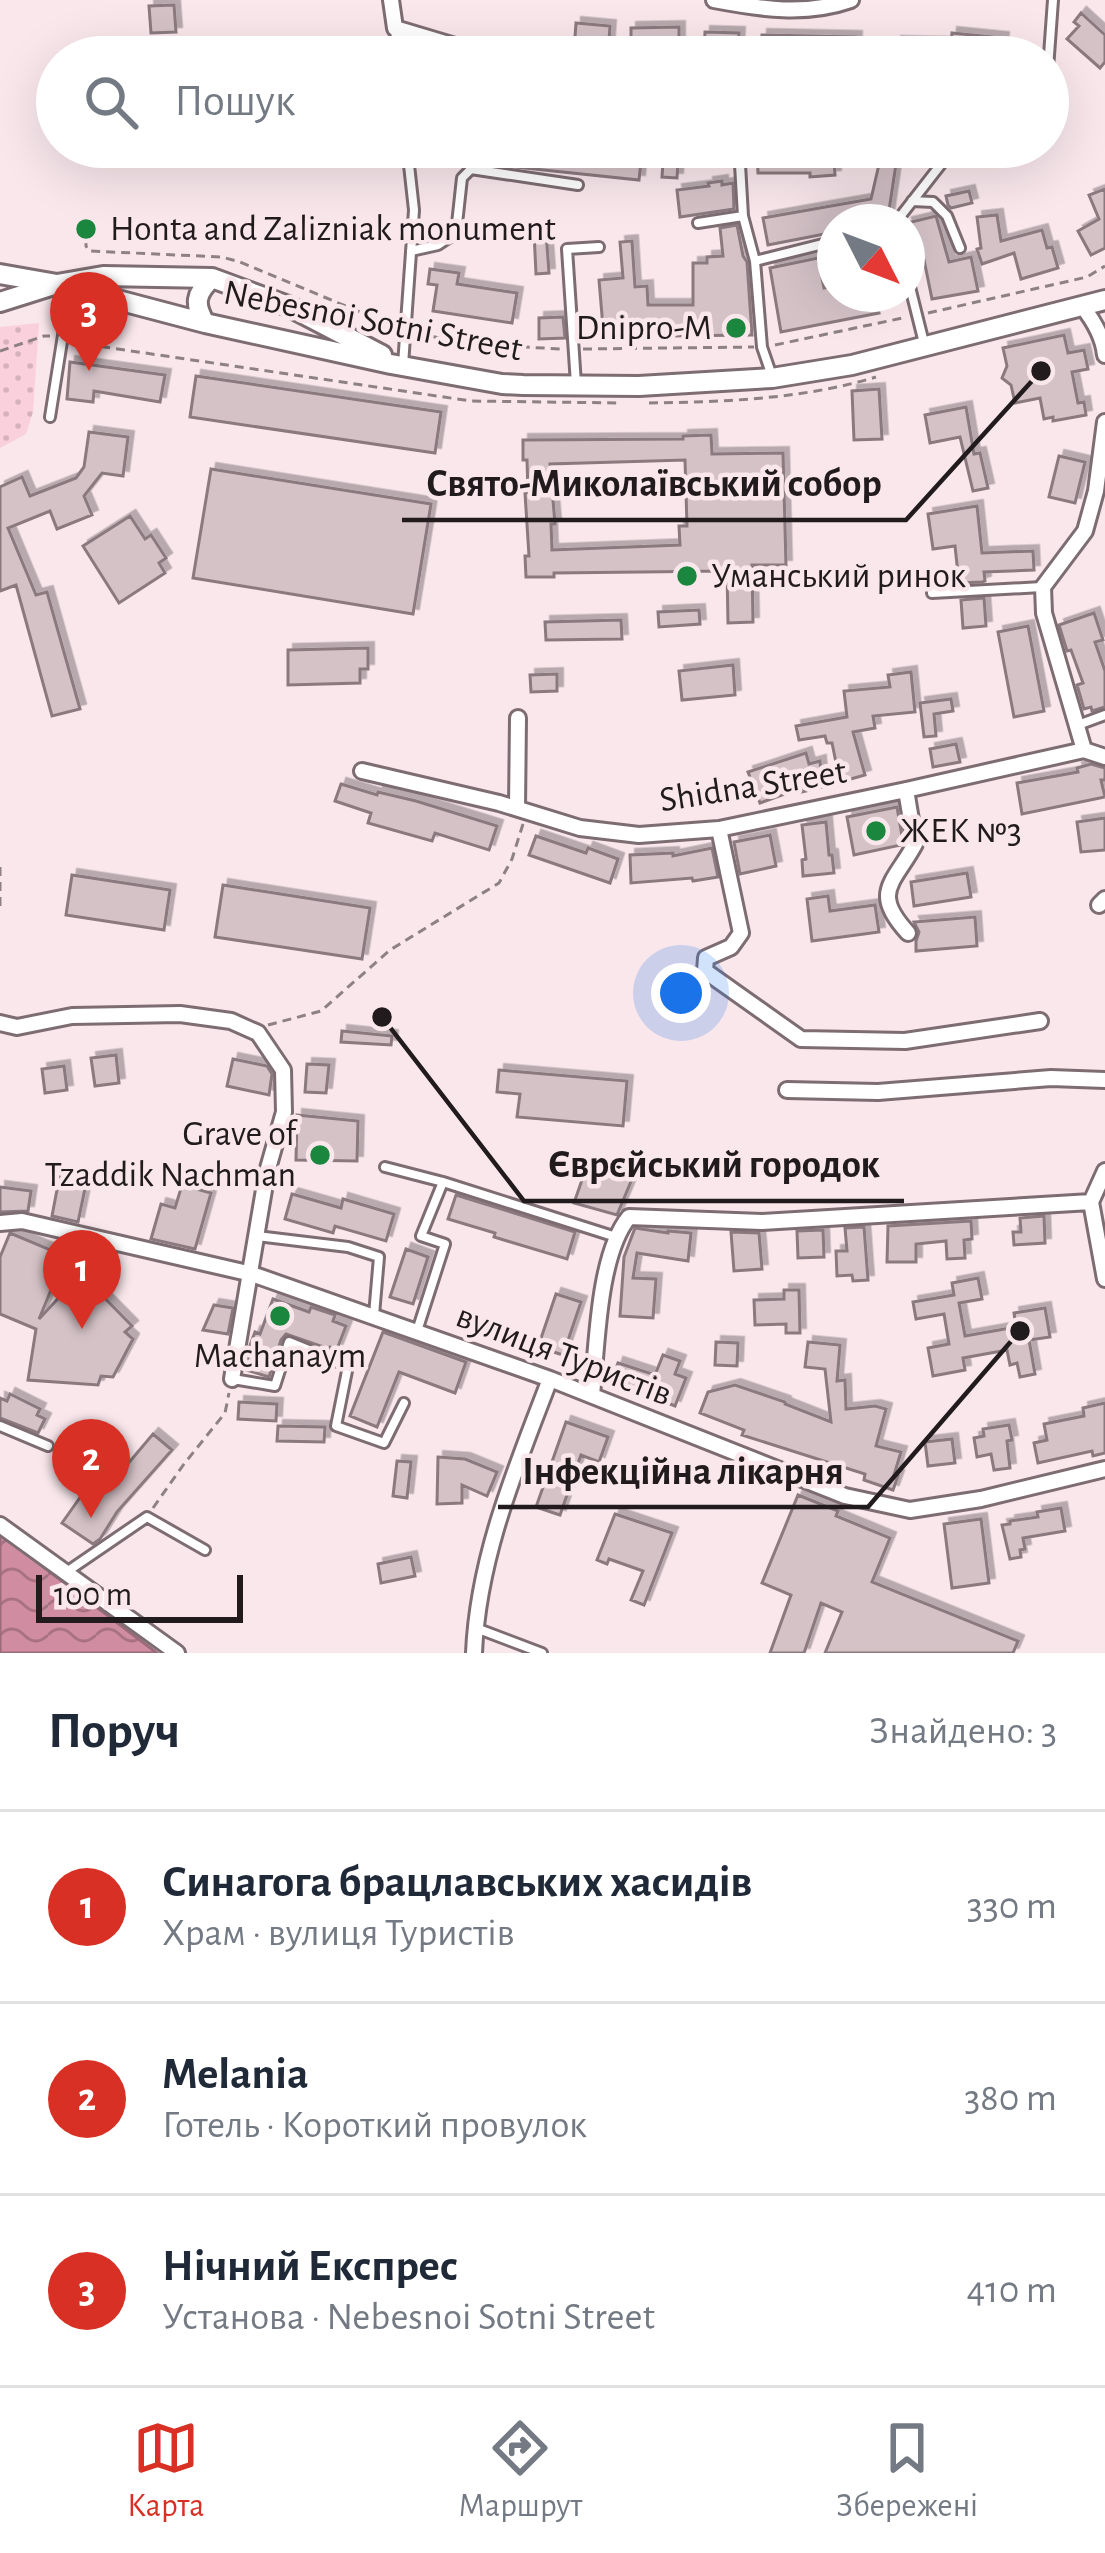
<!DOCTYPE html>
<html lang="uk">
<meta charset="utf-8">
<style>
body{margin:0;font-family:"Alegreya Sans",sans-serif;background:#f2f2f3;color:#1f2937}
.compass{position:absolute;left:817px;top:204px;width:108px;height:108px;border-radius:50%;background:#fff;box-shadow:0 12px 48px #0002;rotate:132deg}
.scale{position:absolute;left:36px;bottom:30px;width:207px;box-sizing:border-box;padding-left:12px;border:6px solid #211b1d;border-top:0;font-size:33px;line-height:42px;white-space:nowrap;color:#211b1d;-webkit-text-stroke:9px #f9e7ec;paint-order:stroke}
.you{position:absolute;left:681px;top:993px;width:42px;height:42px;margin:-30px;border:9px solid #fff;border-radius:50%;background:#1a73e8;box-shadow:0 0 0 18px #1a73e833}
.badge{display:grid;place-items:center;width:78px;height:78px;border-radius:50%;background:#d93025;color:#fff;font-size:39px;font-weight:700}
.pin{position:absolute;translate:-50% -99px;filter:drop-shadow(0 3px 6px #0008)}
.pin::after{content:'';position:absolute;top:63px;width:42px;height:36px;background:inherit;clip-path:polygon(0 0,100% 0,50% 100%)}
.list{margin:0;padding:0;list-style:none}
h2{display:flex;justify-content:space-between;align-items:center;height:156px;margin:0;padding:0 48px;font-size:51px}
h2 small{font-size:39px;font-weight:400;color:#747a83}
.list li{display:grid;grid-template-columns:78px 1fr auto;gap:36px;align-items:center;box-sizing:border-box;height:192px;padding:0 48px;border-top:3px solid #e0e1e3}
.list b{display:block;font-size:45px;white-space:nowrap}
.list p{margin:0;font-size:39px;white-space:nowrap;color:#747a83}
.list em{font-size:39px;font-style:normal;color:#747a83}
.icon{flex:none;width:66px;height:66px;fill:none;stroke:currentColor;stroke-width:2;stroke-linecap:round;stroke-linejoin:round}
.map{position:relative;flex:none;width:1105px;height:1653px;overflow:hidden}
.search{position:absolute;background:#fff;box-shadow:0 12px 48px #0002;left:36px;right:36px;top:36px;height:132px;display:flex;align-items:center;gap:30px;box-sizing:border-box;padding:0 42px;border-radius:66px;color:#747a83;font-size:45px}
.sheet{height:732px;background:#fff}
nav{display:flex;justify-content:space-around;align-items:center;box-sizing:border-box;height:168px;border-top:3px solid #e0e1e3;background:#fff;font-size:33px;color:#747a83}
nav a{display:grid;justify-items:center;gap:6px}
nav .on{color:#d93025}
.map>svg:first-child{display:block}
.grass{fill:url(#grass-dots)}
.water{fill:url(#water-waves);stroke:#9c6b7a;stroke-width:3}
.building{fill:#d4c2c7;stroke:#8a7a7f;stroke-width:3;fill-rule:evenodd;filter:url(#shadow)}
.lines{fill:none;stroke-linecap:round;stroke-linejoin:round}
.lane-casing{stroke:#7d6d72;stroke-width:14}
.street-casing{stroke:#7d6d72;stroke-width:20}
.secondary-casing{stroke:#7d6d72;stroke-width:24}
.path{stroke:#8e8185;stroke-width:3;stroke-dasharray:9 6;stroke-linecap:butt}
.lane{stroke:#fff;stroke-width:8}
.street{stroke:#fff;stroke-width:14}
.secondary{stroke:#fff;stroke-width:18}
.poi-dot{fill:#1b863d;stroke:#f9e7ec;stroke-width:4.5}
.labels{text-anchor:middle;dominant-baseline:central;stroke-width:9;stroke-linejoin:round;paint-order:stroke}
.poi-label{font-size:36px;fill:#211b1d;stroke:#f9e7ec;text-anchor:start}
.street-label{font-size:36px;fill:#211b1d;stroke:#f9e7ec}
.leader{fill:none;stroke:#211b1d;stroke-width:4.5}
.callout-dot{fill:#211b1d;stroke:#f9e7ec;stroke-width:4.5}
.callout-label{font-size:39px;text-anchor:middle;font-weight:bold;fill:#211b1d;stroke:#f9e7ec;stroke-width:9;stroke-linejoin:round;paint-order:stroke}
</style>
<div class="map">
<svg width="1105" height="1653" viewBox="0 0 1105 1653">
<defs>
<pattern id="grass-dots" width="8" height="8" patternUnits="userSpaceOnUse" patternTransform="scale(3)"><rect width="8" height="8" fill="#fad0dc"/><path d="M2 2h.1M6 6h.1" fill="none" stroke="#d6b2bc" stroke-width="1.8" stroke-linecap="round"/></pattern>
<pattern id="water-waves" width="16" height="10" patternUnits="userSpaceOnUse" patternTransform="scale(3)"><rect width="16" height="10" fill="#d08da2"/><path d="M0 5q4-4 8 0t8 0" fill="none" stroke="#a87283"/></pattern>
<filter id="shadow"><feDropShadow dx="5.5" dy="-5.5" stdDeviation="0" flood-color="#0004"/></filter>
</defs>
<rect width="100%" height="100%" fill="#f9e7ec"/>
<path class="grass" d="M39 323 33 412 26 434 0 448V327Z"/>
<path class="water" d="M0 1534 157 1653H0Z"/>
<path class="building" d="M174 5 176 32 151 33 149 6Z
M1081 13 1105 35V62L1100 68 1067 39 1079 26 1074 22Z
M576 23 610 26 608 53 574 51Z
M679 27V48H647V53H631V28Z
M705 32 739 33 738 53 722 52V57H704Z
M952 33 1003 38 1001 57H896V42L951 43Z
M762 35 856 37 855 57H761Z
M432 147H588L642 153 639 180 431 158Z
M757 147H833L835 175 810 177V173H758Z
M664 148 679 149 677 178 662 177Z
M880 160 896 164 888 217 873 213 875 222H835V232L768 245 763 218 871 199Z
M722 181V185L733 183 734 209 680 217 677 190 709 186 708 183Z
M1105 189V248L1091 255 1078 231 1099 219 1089 195Z
M969 191 972 203 951 208 948 205 946 196Z
M997 215 1001 241 1042 230 1047 248 1052 247 1058 268 1021 279 1014 253 982 264 977 249 981 248 977 217Z
M936 216 949 262 971 257 978 291 932 299 923 255 915 257 907 223Z
M737 225 743 256 747 262 752 335 667 336V333L604 339 599 280 623 278 620 242 632 241 635 287 647 286 648 305H693V263H707V257L723 256 720 228Z
M534 232H546L549 273 536 274Z
M818 258 824 288 835 286V294H875L879 313 781 332 770 268Z
M430 269 459 273 457 284 517 293 512 323 433 311 437 285 428 284Z
M563 317 565 338 539 339V318Z
M1064 335 1068 353 1084 350 1088 369 1072 372 1078 403 1084 402 1086 415 1053 421V417L1044 419 1040 398 1015 403 1011 385 1002 378 1007 366 1003 348Z
M70 362 165 375 160 402 94 391 93 402 67 399Z
M196 376 441 412 435 453 190 417Z
M879 389 882 439 854 440 852 391Z
M966 407 974 454 980 453 988 488 973 491 960 437 930 443 925 415Z
M89 432 128 437 123 476 102 473 84 496 92 515 57 529 50 511 8 528 36 595 47 592 80 709 52 716 16 585 0 591V487L22 477 30 496 76 478 84 467Z
M711 435 712 454 783 453 786 565H752L753 622 728 623 727 571 554 573V577H526L525 556H529L525 493H528L527 460H523V440L683 439V436ZM685 460 687 526H679L680 545 552 550 551 524H555L550 464Z
M1059 456 1085 462 1075 503 1049 497Z
M211 469 431 504 413 614 193 578Z
M977 506 982 553 1033 551 1034 570 984 572 985 581 982 582 959 583 955 546 933 549 928 514Z
M130 516 145 539 151 535 166 558 159 563 165 573 119 603 83 546Z
M984 598 986 626 963 628 961 600Z
M699 610 700 624 659 627 658 612Z
M1094 613 1103 640 1095 642 1105 671V707L1092 711 1091 707 1084 709 1077 685 1083 683 1071 650 1067 651 1059 625Z
M621 620 622 639 546 640 545 622Z
M1028 626 1044 711 1014 717 998 632Z
M368 648V669H360V683L288 685V650Z
M733 665 735 695 682 700 679 671Z
M911 672 915 712 873 716 875 728 853 732 865 775 840 782 832 743H827L825 736 799 740 796 726 847 717 844 691 890 687 888 675Z
M557 674V691L531 692 530 675Z
M951 699 953 711 934 714 936 736 924 737 920 703Z
M956 744 960 762 933 767 930 749Z
M806 753 809 764 820 761 822 787 802 792 801 788 760 803 748 772Z
M1091 764 1105 768V780H1101L1105 797 1022 814 1017 783 1078 772 1077 768Z
M341 784 377 795 378 792 416 801 497 826 489 850 435 833 432 841 368 823 371 813 335 801Z
M897 807 903 842 901 845 854 855 847 817Z
M1105 818V850L1081 852 1077 822Z
M826 822 829 855H832L834 873 803 876 802 860 806 859 802 825Z
M770 835 776 866 740 874 734 842Z
M536 836 586 853 588 848 618 859 610 883 529 855Z
M712 848 718 877 693 881 692 878 631 883 630 855 673 853V856Z
M967 873 971 897 914 906 911 882Z
M72 875 170 890 164 930 66 915Z
M223 885 370 908 362 959 215 937Z
M828 896 830 911 875 905 879 932 812 941 807 899Z
M975 917 977 946 916 951V941L919 932 914 922Z
M342 1031 392 1036 391 1045 341 1042Z
M116 1055 119 1083 95 1086 91 1058Z
M233 1059 267 1066 272 1074 269 1095 227 1086Z
M307 1064 329 1065 326 1093 305 1092Z
M64 1066 67 1090 45 1093 42 1069Z
M499 1070 627 1081 623 1126 517 1117 520 1094 497 1092Z
M297 1115 358 1121 357 1161 296 1160Z
M602 1168 632 1179 617 1215 574 1203 584 1174 598 1178Z
M60 1174 87 1179 78 1222 52 1216Z
M182 1185 211 1193 195 1249 151 1239 161 1204 175 1208Z
M0 1187 31 1191 28 1211 0 1212Z
M292 1194 341 1208 343 1199 394 1214 386 1241 335 1226 333 1233 285 1219Z
M456 1195 575 1232 567 1259 494 1237 495 1233 448 1219Z
M1044 1216 1045 1243 1014 1245 1013 1232H1021L1020 1218Z
M971 1221 972 1239 964 1240 965 1258 947 1259 946 1241 916 1244V1262H887L888 1226Z
M864 1227 868 1280 853 1281 852 1275 837 1276 836 1251H847L845 1228Z
M635 1228 668 1233V1231L691 1233 688 1261 637 1253 633 1278 656 1279 653 1318 620 1316 624 1257Z
M823 1230 824 1257 798 1258 797 1231Z
M731 1232 759 1233 762 1269 734 1271Z
M10 1233 65 1256 39 1319 81 1274 132 1326 125 1332 133 1339 113 1377 101 1376 98 1385 28 1380 36 1329 0 1314V1257Z
M406 1249 428 1257 413 1304 390 1297Z
M978 1278 982 1299 959 1303 965 1336 1016 1327 1014 1313 1045 1308 1050 1337 1029 1340 1035 1374 1020 1377 1017 1363 1010 1365 1007 1350 963 1358 965 1370 933 1376 928 1348 949 1344 944 1314 916 1319 913 1302 954 1295 952 1283Z
M784 1290H799L800 1333H786V1324L755 1325 754 1300 784 1299Z
M556 1294 581 1302 563 1355 538 1347Z
M273 1299 309 1312 311 1307 335 1315 333 1321 346 1326 337 1349 330 1347 329 1349 286 1334 281 1340 269 1377 246 1370 249 1348 255 1332 260 1334Z
M214 1305 233 1308 228 1334 203 1330Z
M383 1332 466 1362 455 1393 399 1372 377 1427 350 1416Z
M716 1342 738 1343 737 1366 715 1365Z
M808 1342 840 1345 837 1381 845 1380 846 1409 875 1406 886 1409 876 1446 901 1452 894 1475 898 1476 893 1490 864 1480 865 1474 742 1435 744 1430 700 1413 708 1392 735 1385 785 1402V1404L831 1422 825 1369 805 1367Z
M663 1355 680 1361 675 1374 686 1378 675 1406 612 1381 618 1363 655 1375Z
M10 1394 40 1409 37 1415 45 1419 38 1433 0 1418V1398L7 1401Z
M239 1402 277 1404 276 1421 238 1419Z
M1105 1403V1453L1093 1456 1092 1451 1038 1463 1034 1443 1047 1440 1044 1424 1084 1416 1083 1408Z
M566 1422 608 1437 599 1462 581 1455 560 1515 536 1507Z
M1009 1425 1012 1440 1007 1441 1010 1468 994 1470 991 1454 977 1457 974 1438 984 1436 983 1429Z
M278 1426 325 1427 324 1442 277 1441Z
M153 1434 172 1450 117 1512 100 1539 93 1544 62 1523 86 1489 99 1498Z
M952 1439 955 1463 928 1466 925 1442Z
M438 1457 465 1459 497 1472 487 1496 462 1485V1503L437 1504Z
M397 1461 411 1462 407 1498 393 1496Z
M798 1495 838 1511 836 1516 890 1538 872 1582 1018 1641 1013 1653H825L842 1612 821 1603 804 1653H770L791 1595 762 1583Z
M1061 1508 1065 1531 1023 1538 1025 1549 1020 1550 1021 1557 1010 1559 1002 1525 1010 1524V1521L1038 1517 1037 1512Z
M615 1514 672 1533 644 1605 631 1600 643 1571 609 1559 607 1564 597 1560Z
M981 1519 989 1583 952 1588 944 1524Z
M411 1557 415 1576 381 1583 378 1564Z"/>
<g class="lines">
<g class="lane-casing">
<path id="lane" d="M395 29 398 57
M1048 69 1053 0
M739 147 743 216 755 261 762 347 772 376
M925 147 949 154 994 159
M912 201 933 202 947 216 960 248
M896 222 949 154
M698 223 743 216
M411 251 438 245 456 233 462 178 471 169 578 185
M755 261 835 241
M907 275 924 343
M403 365 414 210 407 147
M576 384 567 249 599 247
M50 417 67 310 57 285
M932 593 1042 587
M1078 725 1105 715
M385 1167 443 1182 616 1237
M257 1236 348 1247 379 1257 374 1315
M417 1331 445 1244 421 1236 443 1182
M233 1379 275 1386 289 1342 348 1366 336 1426 384 1443 404 1403
M0 1426 48 1446
M65 1573 147 1517 205 1550
M476 1628 542 1653"/>
</g>
<g class="street-casing">
<path id="street" d="M391 0 395 28 492 57
M714 0C762 9 805 16 851 0
M1082 306C1094 321 1103 336 1105 355
M1105 422 1096 491 1085 531 1043 587 1044 613 1084 750 1105 757
M362 771 499 803 580 828 639 835 719 829 906 790 1084 750
M906 790 915 844C894 883 870 892 908 933
M517 808 518 718
M719 829 741 933 731 947 706 958 705 971 801 1039 905 1041 1040 1021
M1099 905 1105 899
M0 1023 17 1027 72 1016 180 1014 231 1021 258 1033 283 1070 284 1112 267 1172 232 1379
M787 1090 878 1092 1051 1078 1105 1080
M1091 1202 1105 1279
M1091 1202 1105 1171
M0 1223 22 1221 252 1274 550 1379 845 1496 910 1510 981 1499 1105 1469
M592 1395C597 1346 598 1255 629 1217L762 1222 1091 1202
M0 1525 177 1653
M474 1653C478 1557 516 1468 550 1379"/>
</g>
<g class="secondary-casing">
<path id="secondary" d="M0 274 57 284 205 323 391 364 502 384 523 385 639 386 772 378 852 365 1105 300
M0 302 57 284 103 276 212 278 288 306 382 355
M205 323C194 304 195 294 212 278"/>
</g>
<path class="path" d="M86 239V246L89 251 222 257 240 262 396 327
M928 313 1087 277 1105 266
M417 333 466 344 562 349
M72 340 84 344 471 401 621 403
M775 345 907 317
M583 349 754 347
M0 351 44 336H50
M649 403C725 402 803 399 876 377
M0 867V906
M268 1025 321 1011 390 950 499 883 512 859 523 824
M153 1508 184 1464 225 1413 229 1393"/>
<use href="#lane" class="lane"/>
<use href="#street" class="street"/>
<use href="#secondary" class="secondary"/>
</g>
<g class="poi-dot">
<circle cx="86" cy="229" r="12"/>
<circle cx="736" cy="328" r="12"/>
<circle cx="687" cy="576" r="12"/>
<circle cx="876" cy="831" r="12"/>
<circle cx="320" cy="1155" r="12"/>
<circle cx="280" cy="1316" r="12"/>
</g>
<g class="labels">
<g class="poi-label">
<text x="110" y="229">Honta and Zalizniak monument</text>
<text x="712" y="328" text-anchor="end">Dnipro-M</text>
<text x="711" y="576">Уманський ринок</text>
<text x="900" y="831">ЖЕК №3</text>
<text x="296" y="1134" text-anchor="end">Grave of<tspan x="296" dy="41">Tzaddik Nachman</tspan></text>
<text x="280" y="1356" text-anchor="middle">Machanaym</text>
</g>
<g class="street-label">
<text transform="translate(373 321) rotate(11)">Nebesnoi Sotni Street</text>
<text transform="translate(753 786) rotate(-9)">Shidna Street</text>
<text transform="translate(564 1355) rotate(21)">вулиця Туристів</text>
</g>
</g>
<path class="leader" d="M1041 371L906 520H402M382 1017L524 1201H904M1020 1331L868 1507H498"/>
<g class="callout-dot">
<circle cx="1041" cy="371" r="12"/>
<circle cx="382" cy="1017" r="12"/>
<circle cx="1020" cy="1331" r="12"/>
</g>
<g class="callout-label">
<text x="654" y="496">Свято-Миколаївський собор</text>
<text x="714" y="1177">Єврєйський городок</text>
<text x="683" y="1484">Інфекційна лікарня</text>
</g>
</svg>
<svg class="compass" viewBox="-18 -18 36 36"><path d="M0-13l5 13h-10z" fill="#e53935"/><path d="M0 13l5-13h-10z" fill="#747a83"/></svg>
<div class="scale">100 m</div>
<div class="you"></div>
<div class="pin badge" style="left:82px;top:1329px">1</div>
<div class="pin badge" style="left:91px;top:1518px">2</div>
<div class="pin badge" style="left:89px;top:371px">3</div>
<div class="search"><svg class="icon" aria-label="search" viewBox="0 0 24 24"><circle cx="10" cy="10" r="6"/><path d="M15 15l6 6"/></svg>Пошук</div>
</div>
<section class="sheet">
<h2>Поруч<small>Знайдено: 3</small></h2>
<ul class="list">
<li><span class="badge">1</span><div><b>Синагога брацлавських хасидів</b><p>Храм · вулиця Туристів</p></div><em>330 m</em></li>
<li><span class="badge">2</span><div><b>Melania</b><p>Готель · Короткий провулок</p></div><em>380 m</em></li>
<li><span class="badge">3</span><div><b>Нічний Експрес</b><p>Установа · Nebesnoi Sotni Street</p></div><em>410 m</em></li>
</ul>
</section>
<nav>
<a class="on"><svg class="icon" aria-label="map" viewBox="0 0 24 24"><path d="M3 6l6-2 6 2 6-2v14l-6 2-6-2-6 2zM9 4v14M15 6v14"/></svg>Карта</a>
<a><svg class="icon" aria-label="directions" viewBox="0 0 24 24"><path d="M12 3l9 9-9 9-9-9zM9 14v-3h6M13 9l2 2-2 2"/></svg>Маршрут</a>
<a><svg class="icon" aria-label="saved" viewBox="0 0 24 24"><path d="M7 4h10v16l-5-4-5 4z"/></svg>Збережені</a>
</nav>
